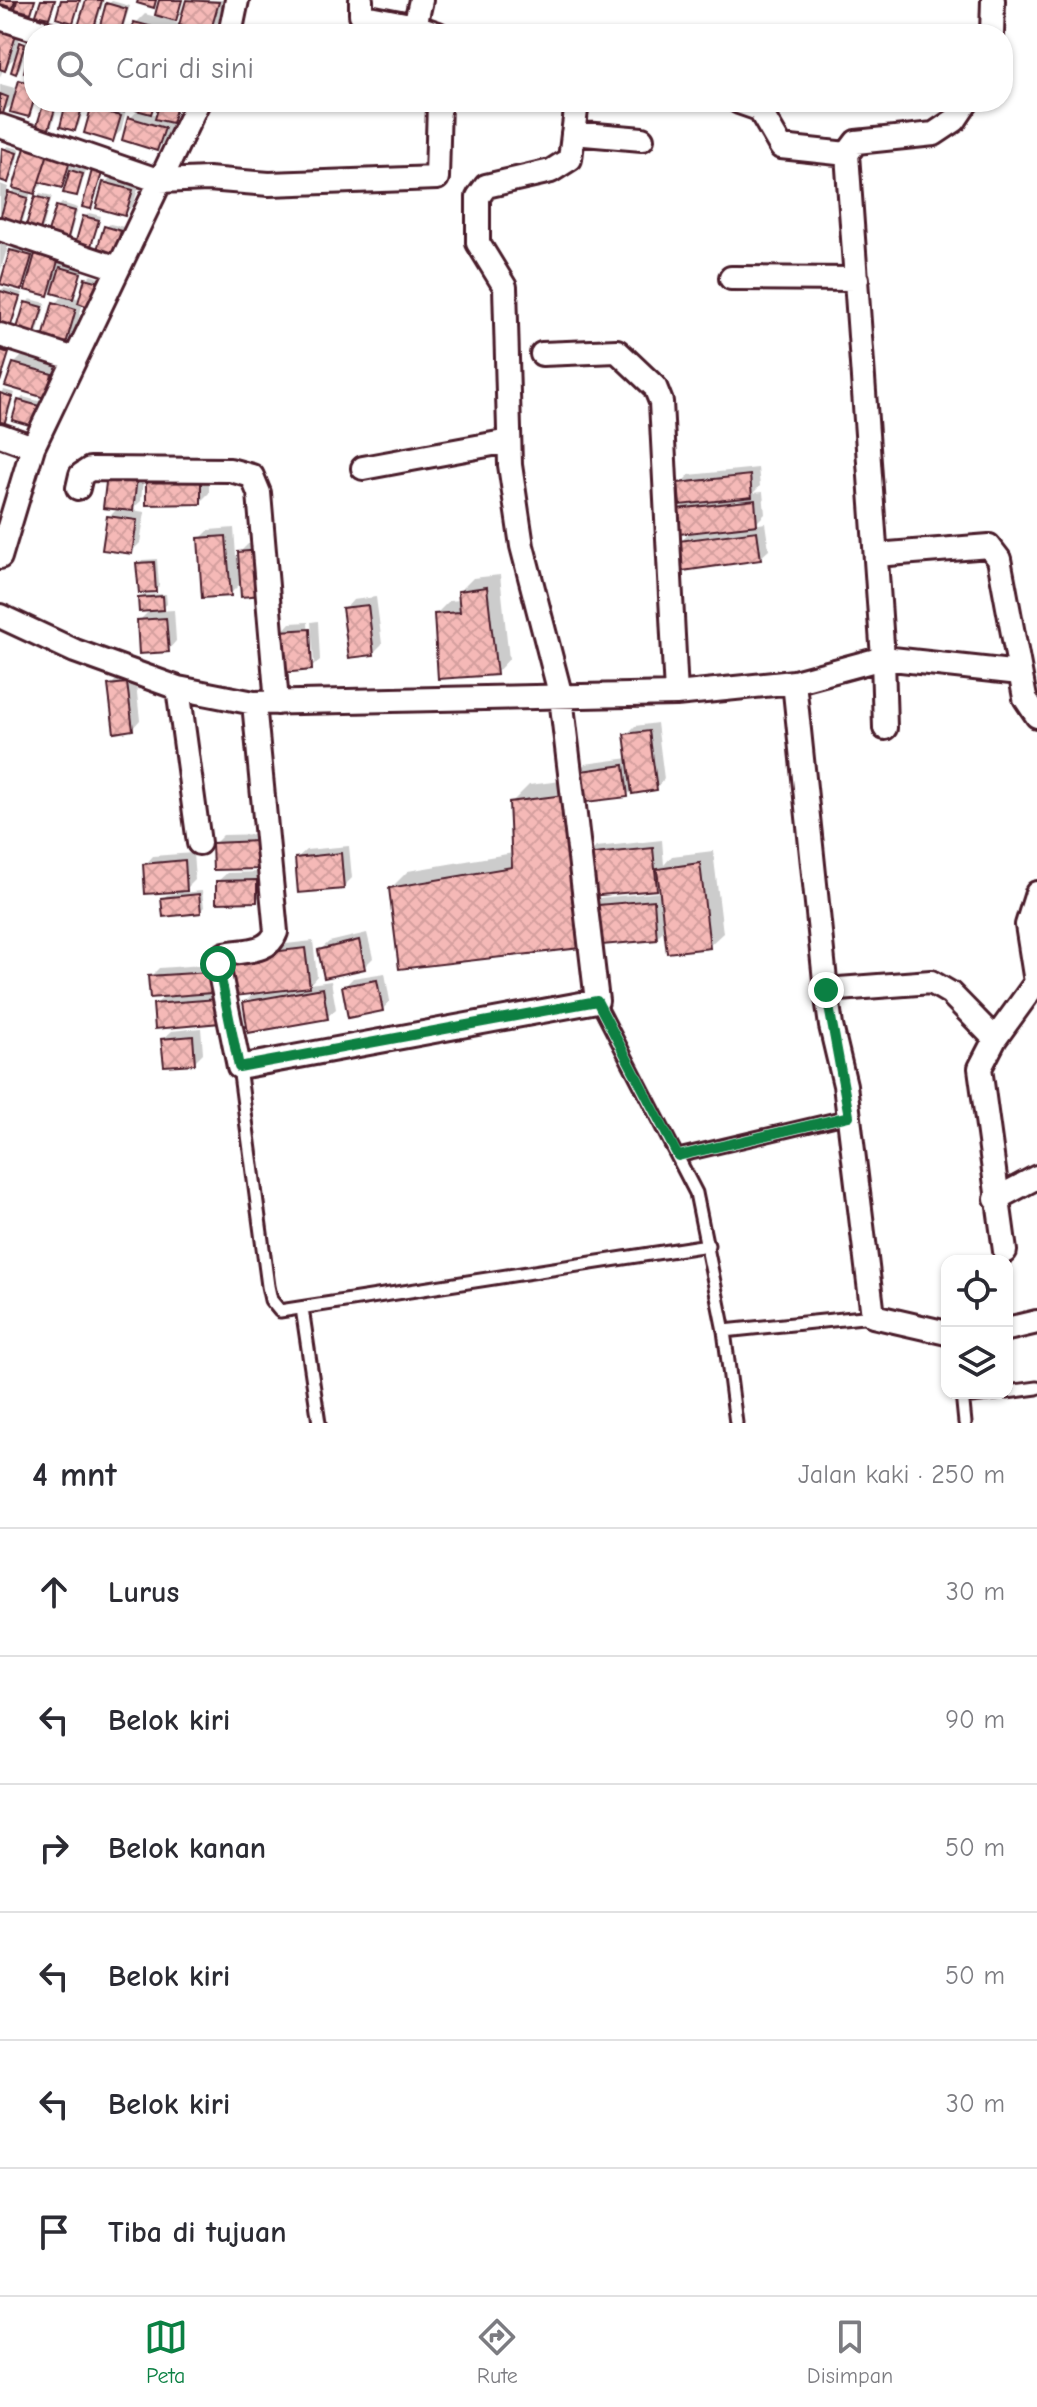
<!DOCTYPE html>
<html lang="id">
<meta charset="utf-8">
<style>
body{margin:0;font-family:"Comic Neue",sans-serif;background:#f2f2f3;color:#2b2b33}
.controls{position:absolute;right:24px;bottom:24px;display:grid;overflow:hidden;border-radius:16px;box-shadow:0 2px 6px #0004}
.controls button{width:72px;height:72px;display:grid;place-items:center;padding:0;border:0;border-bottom:2px solid #e1e1e2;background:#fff;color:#2b2b33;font:40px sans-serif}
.stop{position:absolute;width:24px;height:24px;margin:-18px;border:6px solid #0b8043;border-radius:50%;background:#fff}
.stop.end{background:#0b8043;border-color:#fff;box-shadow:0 2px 8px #0008}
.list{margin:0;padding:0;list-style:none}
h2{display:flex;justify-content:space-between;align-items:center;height:104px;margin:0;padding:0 32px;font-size:34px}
h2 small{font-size:26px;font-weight:400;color:#7c7c81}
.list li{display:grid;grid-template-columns:52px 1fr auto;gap:24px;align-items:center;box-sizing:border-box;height:128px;padding:0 32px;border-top:2px solid #e1e1e2}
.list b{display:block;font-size:30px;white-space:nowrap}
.list em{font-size:26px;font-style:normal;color:#7c7c81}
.icon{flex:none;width:44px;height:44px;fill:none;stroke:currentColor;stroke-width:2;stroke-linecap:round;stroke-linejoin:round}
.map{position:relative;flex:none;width:1037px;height:1423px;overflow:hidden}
.search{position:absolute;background:#fff;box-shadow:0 2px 6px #0004;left:24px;right:24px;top:24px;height:88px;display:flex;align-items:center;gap:20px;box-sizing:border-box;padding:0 28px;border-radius:32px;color:#7c7c81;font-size:30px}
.sheet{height:872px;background:#fff}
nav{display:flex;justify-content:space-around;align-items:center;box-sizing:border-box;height:112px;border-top:2px solid #e1e1e2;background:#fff;font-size:22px;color:#7c7c81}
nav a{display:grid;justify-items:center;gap:4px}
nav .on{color:#0b8043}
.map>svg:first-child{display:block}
.shadow{fill:#0003;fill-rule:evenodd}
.building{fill:url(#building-cross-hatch);stroke:#4a1f2b;stroke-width:2}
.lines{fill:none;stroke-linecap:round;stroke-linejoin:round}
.lane-casing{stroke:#4a1f2b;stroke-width:17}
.street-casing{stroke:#4a1f2b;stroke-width:28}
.lane{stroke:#fff;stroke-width:11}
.street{stroke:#fff;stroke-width:22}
.route{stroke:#0b8043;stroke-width:10}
</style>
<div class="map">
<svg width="1037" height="1423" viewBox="0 0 1037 1423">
<defs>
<pattern id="building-cross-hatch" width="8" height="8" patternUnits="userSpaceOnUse" patternTransform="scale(2)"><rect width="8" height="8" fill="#f5b9b7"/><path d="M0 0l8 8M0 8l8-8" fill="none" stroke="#d49f9e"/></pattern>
</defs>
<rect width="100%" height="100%" fill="#fff"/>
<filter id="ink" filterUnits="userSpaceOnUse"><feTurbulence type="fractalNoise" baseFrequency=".0125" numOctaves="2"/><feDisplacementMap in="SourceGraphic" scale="16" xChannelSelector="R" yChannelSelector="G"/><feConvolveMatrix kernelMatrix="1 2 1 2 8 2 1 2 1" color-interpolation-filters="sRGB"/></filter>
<g filter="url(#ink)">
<path class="shadow" d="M88 0H104L95 29 91 32Z
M162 0H180L177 11H181L185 0H224L218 22 209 31 218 34H182L190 26 185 9 173 22 179 24 176 34H133L136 23 145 14 156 17Z
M112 1 130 6 121 34 100 32 108 4Z
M0 20 23 26 17 48 28 40 20 68 16 71 18 55 3 68 0 78Z
M25 77 34 80 35 102 32 111 28 115 15 102 0 114V84L19 89Z
M46 102H59L52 126 48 130Z
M70 102 85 104 79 125 75 129 68 104Z
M100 102 118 104V102H128L121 131 112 139 93 109Z
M140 102H156L150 113 158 115 162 102H180L166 140 157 148 130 118 140 109Z
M29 142 80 146 73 167 86 170 80 190 76 194 70 177 61 186 43 183 35 192 31 191 23 221 19 224 4 212 0 216V184L8 187 5 198 15 190Z
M7 146 20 149 12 177 8 181 0 178V161Z
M98 168 104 169 94 203 91 207 94 171Z
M114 174 141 181 133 205 125 214 99 206 105 183Z
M40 193 52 196 43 227 39 231 37 197Z
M62 203 78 208 69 239 65 243 58 207Z
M89 213 101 216 94 239 90 243 85 217Z
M110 224 124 227 116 252 106 227Z
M20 242 39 248 37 255 46 247 66 252 62 263 83 269 76 293 72 297 81 299 87 279 91 275 102 279 83 303 74 333 65 342 55 303 64 295 56 285 47 294 30 279 22 288 11 251Z
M0 243 8 246 0 272Z
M4 288 22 293 13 322 10 326 0 323V291Z
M30 299 46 303 37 334 33 338 27 303Z
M0 346 11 349 0 379Z
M23 355 59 365 53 387 44 395 14 364Z
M4 390 15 393 7 419 3 423 0 422V396Z
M23 397 42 402 36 420 19 401Z
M758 468 760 486 753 493 763 492 765 514 754 525 765 523 769 550 760 558 681 542 692 530 679 510 686 503 680 484 689 475Z
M209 469V493L200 502 148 503Z
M144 470 141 501 131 510 145 512 140 543 131 552 109 517 118 508 105 506Z
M234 528 236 556 248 544 268 543 242 582 230 594 200 539 209 530Z
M157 559 159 586 155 590 139 564 142 560Z
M500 575 509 659 496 673 436 614 449 601 461 600 460 591 473 578Z
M166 594 167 604 159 611 174 610 176 641 168 650 139 621 151 609 140 599 144 595Z
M376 597 382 644 373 653 345 609 353 600Z
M318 621 320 660 311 668 282 632 290 623 308 622 310 663H314L311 622Z
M135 675 140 720 132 729 110 686 119 677Z
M657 723 664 779 656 788 633 789 627 795 583 801 589 854 596 847 662 840 664 865 672 856 713 851 723 933 709 946 666 928 656 938 391 888 408 871 513 853 511 803 529 785 577 779 576 772 585 764 629 758 626 735 635 726ZM661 884 662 892 598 898 594 902 593 894 657 888Z
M266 834V858L214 844 223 835Z
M349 846 352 878 343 887 297 858 306 850Z
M193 853 195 880 182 893 202 891 204 907 200 911 163 898 167 895 178 893V890L145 865 153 856Z
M265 872V892L256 900 218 881 227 873Z
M367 933 373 958 364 967 320 950 329 942Z
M313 941 317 976 310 984 331 981 336 1009 327 1017 245 1002 256 991 241 949Z
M218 964 219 983 210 992 225 991 227 1013 155 1005 166 995 150 977 159 968Z
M385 973 390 1001 382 1010 344 987 353 978Z
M201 1028 203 1053 194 1062 163 1039 172 1031Z"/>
<path class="building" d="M0 0H15L13 8 0 4Z
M17 0H35L31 13 15 9Z
M41 0H55L49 18 36 15Z
M61 0H80L73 23 56 18Z
M86 0H102L92 34 77 30Z
M138 0H156L154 8 137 3Z
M159 0H182L176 21 155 15Z
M186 0 219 2 210 33 179 25Z
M106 3 127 9 120 34 98 33Z
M134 22 171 32V34H131Z
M0 30 16 35 5 71 0 69Z
M20 42 25 44 16 74 11 72Z
M32 43H34V75L24 72Z
M19 80 34 84V100L29 117 10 112Z
M0 94 8 97 2 117H0Z
M44 102H57L48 132 36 128Z
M116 102H126L124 112 114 109Z
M138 102H155L151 114 136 110Z
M160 102H178L172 123 155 119Z
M66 103 82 108 75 131 60 127Z
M91 108 121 116 113 142 84 133Z
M128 117 165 128 157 151 122 140Z
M27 141 50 147 35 194 13 188Z
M50 147 72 154 62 188 39 182Z
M2 148 17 153 8 183 0 180Z
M70 170 83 174 77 196 63 193Z
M92 170 102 173 91 209 82 207Z
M103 182 133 190 125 216 96 208Z
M8 192 28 198 19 227 0 219Z
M35 196 49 200 39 233 25 229Z
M56 206 75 211 66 245 46 239Z
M83 216 99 220 91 246 76 241Z
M104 226 121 231 113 258 96 253Z
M10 250 32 256 22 290 0 284Z
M35 254 58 261 48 296 25 290Z
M60 267 81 273 73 299 52 293Z
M85 278 100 282 92 308 78 303Z
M0 291 20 297 10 328 0 326Z
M25 302 43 307 33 340 15 335Z
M53 302 76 309 66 344 43 338Z
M0 350 9 353 0 382Z
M13 363 52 374 45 398 5 386Z
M0 393 12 397 4 425 0 424Z
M18 400 39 406 33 426 12 420Z
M107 474 137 478 133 511 103 508Z
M750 475 752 497 680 505 678 483Z
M146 477H201V504L146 505Z
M755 500 757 525 680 534 677 509Z
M107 516 137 520 132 554 102 550Z
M757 531 761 560 682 571 678 541Z
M226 536 231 596 202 598 198 538Z
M260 550 262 595 241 597 238 552Z
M154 562 156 592 139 593 136 563Z
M487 587 497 675 438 679 434 614 460 612 458 591Z
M163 596 164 610 139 612 138 598Z
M368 605 374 655 349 658 342 608Z
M166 618 169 652 139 654 137 620Z
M310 629 312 670 282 673 280 631Z
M127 683 133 730 114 733 108 685Z
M649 731 657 790 632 794 624 734Z
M624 765 628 797 578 803 574 772Z
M564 795 580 948 399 969 389 888 512 867 509 802Z
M258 841 259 869 213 870 212 843Z
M653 848 657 890 589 896 585 855Z
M341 853 344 889 298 893 295 858Z
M185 860 187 891 145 894 143 864Z
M700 863 710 948 667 953 657 869Z
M257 880V902L216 903V881Z
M199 894 201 913 163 917 161 898Z
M654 900 657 940 591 946 587 906Z
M359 940 365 969 324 978 318 950Z
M305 948 310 987 235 996 231 957Z
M210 972 211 993 150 998 148 976Z
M377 980 383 1011 348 1018 342 986Z
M323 988 328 1019 248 1033 243 1002Z
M217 999 220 1023 155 1029 153 1004Z
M193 1036 195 1064 164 1066 161 1039Z"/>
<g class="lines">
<g class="lane-casing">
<path id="lane" d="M597 1001 696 1193 724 1331 736 1423
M239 1067 268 1286 271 1300 280 1311 708 1245
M678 1156 849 1116
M302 1308 319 1423
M724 1331 873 1316
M1007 1392 1037 1388
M962 1393 965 1423
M962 1397 997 1393"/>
</g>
<g class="street-casing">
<path id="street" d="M361 0V14L364 16 415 26 438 34
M0 18 50 34
M415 26 421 0
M230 34 237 0
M992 34 993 0
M739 102 759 109 781 147 847 154
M0 126 160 181 208 179 269 184 437 178 439 102
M573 133 642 139
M0 229 118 268
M731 278 857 279
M0 335 75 359
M542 354 617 351 655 387 661 402 676 694
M0 435 33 447
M363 468 509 441
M78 488 81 475 90 469 230 470 252 476 259 493 277 703
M876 555 989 546 999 559 1025 698 1037 716
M0 557 33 447 198 102
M0 616 75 651 178 688 254 703 676 694 794 682 826 990 831 1026 845 1085 873 1316 947 1333
M794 682 883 658 847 154 856 142 934 134 955 120 967 102
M178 688 199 843
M254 703 276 932C269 953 244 950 225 954L218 964 239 1067 597 1001 561 697 522 546 510 465 505 287 478 243V197L486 186 551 171 570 159 577 102
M885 728 883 658 1020 673
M1036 982 1027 925 1037 893
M826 990 931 982 950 993 995 1039
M996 1199 1037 1177
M1005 1251 980 1068 995 1039 1037 981
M1007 1329 1037 1322"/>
</g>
<use href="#lane" class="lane"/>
<use href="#street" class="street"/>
</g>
</g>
<g class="lines" filter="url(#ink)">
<path class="route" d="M218 964 239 1067 597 1001 678 1156 849 1116 826 990"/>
</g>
</svg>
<div class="controls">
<button><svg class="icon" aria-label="locate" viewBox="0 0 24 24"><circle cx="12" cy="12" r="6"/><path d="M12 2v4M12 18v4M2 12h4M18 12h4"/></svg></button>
<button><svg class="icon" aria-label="layers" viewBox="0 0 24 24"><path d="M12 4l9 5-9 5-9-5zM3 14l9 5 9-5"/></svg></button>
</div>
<div class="stop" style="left:218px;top:964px"></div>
<div class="stop end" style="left:826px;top:990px"></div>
<div class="search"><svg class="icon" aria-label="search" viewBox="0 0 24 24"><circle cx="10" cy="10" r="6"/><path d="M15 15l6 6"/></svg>Cari di sini</div>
</div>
<section class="sheet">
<h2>4 mnt<small>Jalan kaki · 250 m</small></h2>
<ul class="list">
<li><svg class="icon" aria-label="ahead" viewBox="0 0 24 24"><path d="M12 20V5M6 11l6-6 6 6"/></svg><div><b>Lurus</b></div><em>30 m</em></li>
<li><svg class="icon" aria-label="left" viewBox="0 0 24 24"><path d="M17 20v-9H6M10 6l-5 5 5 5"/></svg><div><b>Belok kiri</b></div><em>90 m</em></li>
<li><svg class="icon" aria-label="right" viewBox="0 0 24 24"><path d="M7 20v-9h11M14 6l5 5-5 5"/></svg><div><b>Belok kanan</b></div><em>50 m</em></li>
<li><svg class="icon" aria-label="left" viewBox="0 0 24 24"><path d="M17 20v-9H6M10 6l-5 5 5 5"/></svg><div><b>Belok kiri</b></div><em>50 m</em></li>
<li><svg class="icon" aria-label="left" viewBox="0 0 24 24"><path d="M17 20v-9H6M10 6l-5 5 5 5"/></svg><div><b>Belok kiri</b></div><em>30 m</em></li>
<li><svg class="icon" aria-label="arrive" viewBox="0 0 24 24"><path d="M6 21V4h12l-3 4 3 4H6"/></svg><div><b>Tiba di tujuan</b></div></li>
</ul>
</section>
<nav>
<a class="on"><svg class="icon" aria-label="map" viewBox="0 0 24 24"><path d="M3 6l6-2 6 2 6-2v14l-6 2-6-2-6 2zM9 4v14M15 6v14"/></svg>Peta</a>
<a><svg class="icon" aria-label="directions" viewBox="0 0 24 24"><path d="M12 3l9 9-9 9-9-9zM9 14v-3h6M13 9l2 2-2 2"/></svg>Rute</a>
<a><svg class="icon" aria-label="saved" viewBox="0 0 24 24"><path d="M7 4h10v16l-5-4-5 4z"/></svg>Disimpan</a>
</nav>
